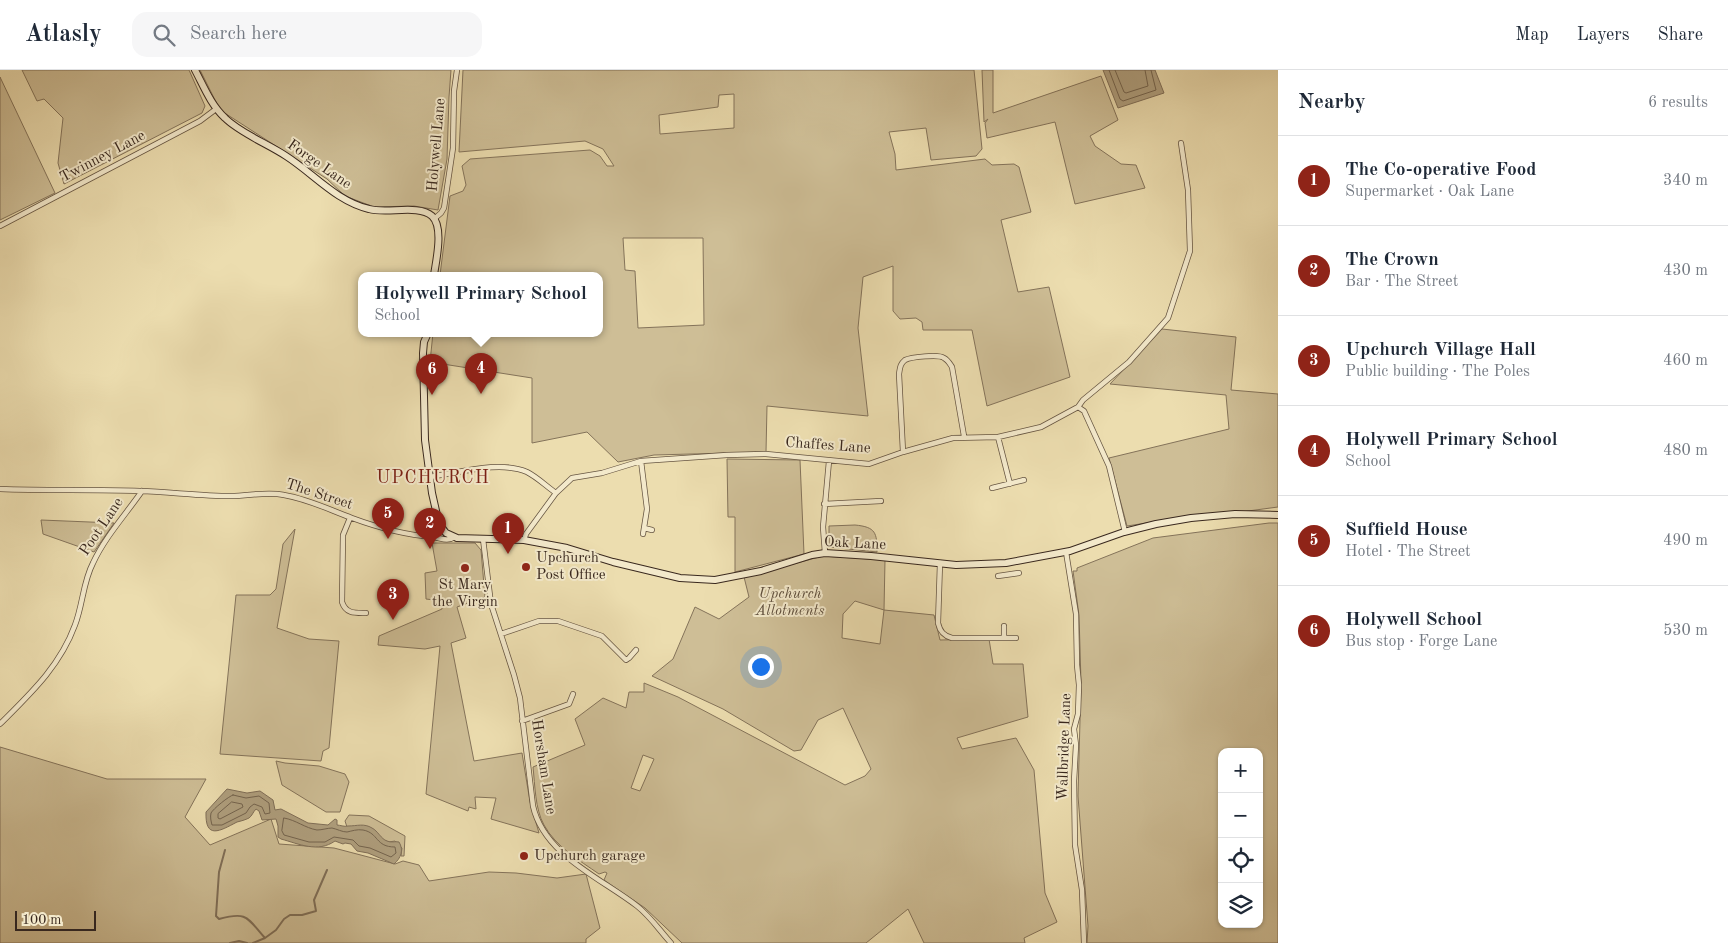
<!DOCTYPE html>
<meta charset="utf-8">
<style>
body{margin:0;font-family:"Old Standard TT",serif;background:#f6f6f7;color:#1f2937}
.controls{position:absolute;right:15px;bottom:15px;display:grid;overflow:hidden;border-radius:10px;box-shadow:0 1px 4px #0004}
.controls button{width:45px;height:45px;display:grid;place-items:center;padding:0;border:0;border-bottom:1px solid #e0e1e3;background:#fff;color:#1f2937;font:25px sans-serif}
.scale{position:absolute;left:15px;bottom:12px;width:81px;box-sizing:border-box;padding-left:5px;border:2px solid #39281e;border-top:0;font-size:14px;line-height:18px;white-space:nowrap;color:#39281e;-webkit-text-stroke:4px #f3e9cb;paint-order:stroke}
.you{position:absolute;left:760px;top:596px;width:18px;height:18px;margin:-12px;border:4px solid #fff;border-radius:50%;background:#1a73e8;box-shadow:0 0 0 8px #1a73e833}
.badge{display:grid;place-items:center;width:32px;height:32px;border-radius:50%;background:#8f2418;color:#fff;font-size:16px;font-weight:700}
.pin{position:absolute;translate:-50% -41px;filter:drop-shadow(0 1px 2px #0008)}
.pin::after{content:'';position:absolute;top:26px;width:18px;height:15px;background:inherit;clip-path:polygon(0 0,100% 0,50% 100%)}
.popup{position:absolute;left:358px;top:202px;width:245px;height:65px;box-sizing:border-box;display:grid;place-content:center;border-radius:10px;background:#fff;filter:drop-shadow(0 1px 4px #0005);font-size:16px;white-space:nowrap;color:#747a83}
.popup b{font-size:19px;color:#1f2937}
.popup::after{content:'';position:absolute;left:50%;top:100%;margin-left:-10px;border:10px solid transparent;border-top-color:#fff}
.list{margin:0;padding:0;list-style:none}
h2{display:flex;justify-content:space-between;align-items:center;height:65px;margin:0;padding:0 20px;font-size:21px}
h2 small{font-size:16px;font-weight:400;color:#747a83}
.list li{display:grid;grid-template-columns:32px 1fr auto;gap:15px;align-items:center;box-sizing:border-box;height:90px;padding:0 20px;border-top:1px solid #e0e1e3}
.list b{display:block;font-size:19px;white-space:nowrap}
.list p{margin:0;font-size:16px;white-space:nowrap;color:#747a83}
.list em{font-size:16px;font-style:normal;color:#747a83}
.icon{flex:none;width:28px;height:28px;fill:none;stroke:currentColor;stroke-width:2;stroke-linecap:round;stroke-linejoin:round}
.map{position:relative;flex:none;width:1278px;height:873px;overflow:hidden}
header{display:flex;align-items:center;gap:30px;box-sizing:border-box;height:70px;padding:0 25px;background:#fff;border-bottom:1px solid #e0e1e3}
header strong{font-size:24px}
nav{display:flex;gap:28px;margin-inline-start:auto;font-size:18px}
.search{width:350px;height:45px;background:#f6f6f7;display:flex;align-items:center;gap:12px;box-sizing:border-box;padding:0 18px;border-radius:15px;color:#747a83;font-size:19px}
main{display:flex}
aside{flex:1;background:#fff}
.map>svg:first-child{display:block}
.green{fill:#cebe96;stroke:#84735a;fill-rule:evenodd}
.water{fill:#af9f7e;stroke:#806f58}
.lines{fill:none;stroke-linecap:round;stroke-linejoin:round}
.shore{stroke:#74644e;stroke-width:1}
.stream{stroke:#806f58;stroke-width:2}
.street-casing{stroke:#665542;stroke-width:6}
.secondary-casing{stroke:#39281e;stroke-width:8}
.street{stroke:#f3e9cb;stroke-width:4.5}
.secondary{stroke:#f3e9cb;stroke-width:6}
.poi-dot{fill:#8f2418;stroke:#f3e9cb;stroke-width:2}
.labels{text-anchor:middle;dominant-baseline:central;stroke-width:4;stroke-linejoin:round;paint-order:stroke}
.street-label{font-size:15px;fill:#39281e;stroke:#f3e9cb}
.poi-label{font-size:15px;fill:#39281e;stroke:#f3e9cb;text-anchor:start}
.park-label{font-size:15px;font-style:italic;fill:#5e4e3c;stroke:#f3e9cb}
.quarter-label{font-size:18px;letter-spacing:1px;fill:#7a1f14;stroke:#f3e9cb}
</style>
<header>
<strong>Atlasly</strong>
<div class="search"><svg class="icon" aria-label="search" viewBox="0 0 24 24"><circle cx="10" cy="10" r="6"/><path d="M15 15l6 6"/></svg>Search here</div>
<nav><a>Map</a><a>Layers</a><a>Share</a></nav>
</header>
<main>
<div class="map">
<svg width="1278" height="873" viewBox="0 0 1278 873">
<rect width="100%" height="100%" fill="#ecddaf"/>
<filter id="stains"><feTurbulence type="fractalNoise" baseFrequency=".004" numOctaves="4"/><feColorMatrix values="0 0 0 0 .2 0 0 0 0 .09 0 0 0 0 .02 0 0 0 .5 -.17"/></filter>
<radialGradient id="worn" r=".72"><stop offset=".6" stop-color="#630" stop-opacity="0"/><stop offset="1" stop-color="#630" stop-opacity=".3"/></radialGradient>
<path class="green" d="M22 0H189L205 36 202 43 64 114 58 93 63 48 44 29 37 31Z
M200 0H451L449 27 447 89 438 140 414 136 374 137 345 126 327 109 220 40Z
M463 0H974L982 79 976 86 931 90 926 58 889 62 895 84 896 100 985 89 992 95 1014 94 1019 97 1031 142 1001 150 1018 222 1049 217 1070 307 987 336 972 260H923L922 252 916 248 900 249 893 241V196L863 207 858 258 868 346 767 336 766 382 654 385 618 392 587 362 532 373V308L430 292 433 263H600V205H440L450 126 463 121 466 115 462 96 470 89 590 80 600 86 607 96H614L603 79 585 71 459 82ZM734 24V58L660 64 659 45 718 37 719 25ZM623 168H703L704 255 638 258 635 201 625 200Z
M982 0H993V43L1101 6 1118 50 1090 66 1095 76 1121 94 1136 95 1145 118 1075 134 1055 52 987 68 985 53 988 49 984 52Z
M0 7 55 123 0 150Z
M1162 259 1236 267 1231 320 1278 324V437L1203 447 1172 449 1127 456 1109 388 1229 359 1226 325 1110 314Z
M727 389 800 390 804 484 735 502V447H728Z
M41 450 114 453 94 482 43 464Z
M1269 453H1278V873H1087L1088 856 1078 726 1081 612 1079 545 1073 501H1077V498L1153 468ZM1222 682H1259V854H1222Z
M855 455C876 457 877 463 877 482L829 477V456Z
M295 459 277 558 309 569 339 571 329 678 323 681 321 691 220 684 236 525H270L276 519 283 474Z
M432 473H475L481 480 485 527 457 537 466 568 451 573 474 691 522 683 530 732 539 763 491 749 496 728 475 727 476 739 469 737 468 741 426 724 440 576 425 579 378 575 379 566 442 539V531L426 529 425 503 437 501Z
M823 486 885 490 884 540 934 545 940 570 989 569 993 594H1023L1028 647 957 668 962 679 1016 668 1034 700 1045 823 1057 852 1024 868 1025 873H924L908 839 866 873H682L645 838 604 810 607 803 605 802 599 804C579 790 556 777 544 755 535 739 535 715 533 697L585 675 575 649 603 628 626 638 629 622H644V613L678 627 845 715 865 706 871 699 843 638 818 650 801 680 794 681 723 639 652 606 673 589 695 537 719 549 749 527 744 507ZM855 531 884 540 880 574 842 568 843 544ZM643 685 654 689 640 721 631 718Z
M0 677 107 709H206L185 747 210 775 271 749 279 774 334 778 395 794 403 791 419 795 429 811 489 802 516 803 557 808 586 804 600 858 586 869V873H0Z
M276 691 285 693 319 696 345 704 349 712 340 742H326L282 715Z
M349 745 369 746 405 766 404 786H401L402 778 395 771 389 772 347 757 345 751Z"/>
<path class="water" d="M1103 0H1155L1164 23 1118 38Z
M227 719 247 723 260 721 273 730 275 740 281 739 308 753 328 755 335 749 337 750V755C340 755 344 757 348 756 357 756 364 753 372 758 378 761 381 769 387 771 391 773 395 771 399 772 404 780 401 788 394 794L368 783 357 781 351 774 345 773 343 774 335 771C318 783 299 774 281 769L278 767V756L276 749 262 750 259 741 256 739C253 742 252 746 249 748 245 750 241 751 237 752 220 761 205 770 206 742Z"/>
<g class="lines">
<path class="shore" d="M1109 0 1120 29 1123 31 1156 20 1151 0
M1115 0 1124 22 1126 23 1148 16 1145 0
M233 725 246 728 259 726 269 733 270 743 265 744 262 737 254 734 250 737 246 743 222 755H212C211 751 210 747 211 743 213 739 229 726 233 725Z
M232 732 242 734 243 737 220 749 218 748V744Z
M284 748C296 750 305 758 317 760 322 760 328 758 332 758 337 759 342 762 347 762 352 761 357 759 363 760 379 763 375 777 395 777L396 783 391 787 370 778 359 776 353 770 334 767 325 772H309L284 765 282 761Z"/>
<path class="stream" d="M225 780 219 802 216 846 219 849C248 841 247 848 265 868
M230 873 239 871 247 873
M253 873 265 868 276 860 284 849 290 845H302L316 841 314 830 327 800"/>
<g class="street-casing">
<path id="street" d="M434 149 441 143 444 138 453 78 454 21 457 0
M0 156 200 51 216 39
M1078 337 1083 330 1129 292 1168 248 1190 181 1188 120 1181 73
M998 367 1010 414
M903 382 899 304C900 298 900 294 905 290 911 287 939 284 944 288 948 290 950 294 952 297L964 366
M641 391 647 439 643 464
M429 407C458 403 500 390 527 402 537 407 546 416 556 423
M992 418 1024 410
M0 419C47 421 94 419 140 421 171 422 201 426 231 426 249 426 267 421 284 425 308 429 330 440 352 448 379 458 405 465 433 467 441 468 447 472 455 467
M824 434 881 431
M350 448 343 465 342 532C346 544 355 543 366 543
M644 458 652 460
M483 469 491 534 514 605 520 628 533 736C544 785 601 808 637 836 650 846 660 861 671 873
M524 470 526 464 556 423 572 408 602 403 641 391 727 385 766 384 869 394 903 382 953 368 998 367 1041 357 1078 337 1084 341 1109 396 1125 462
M1066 482 1076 544 1077 595 1079 615 1078 644 1074 659 1076 675 1074 711 1075 775 1082 820 1084 873
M825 483 823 457 829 391
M940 493 938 553C940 562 944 566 952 568H1016
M998 506 1019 503
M501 564 539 551H558L602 566 626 590 629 588 636 580
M1004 567V556
M522 651 569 634 573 624
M0 654C31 623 60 596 75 555 83 534 83 512 93 493 105 467 126 444 142 421"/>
</g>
<g class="secondary-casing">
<path id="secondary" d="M195 0C204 17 211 35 225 48 240 63 268 74 286 86 314 104 336 131 369 139 387 144 419 134 432 146 444 157 436 191 434 205
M428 263 424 272 423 283 425 370 432 423 439 454 446 463 457 468 524 470 567 478 613 492 680 508 715 510 761 501 812 485 825 483 871 486 956 495 1006 493 1070 481 1124 462 1156 454 1191 448 1235 444 1278 445"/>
</g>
<use href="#street" class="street"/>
<use href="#secondary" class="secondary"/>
</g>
<g class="poi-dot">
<circle cx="526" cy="497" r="5"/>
<circle cx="465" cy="498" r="5"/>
<circle cx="524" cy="786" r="5"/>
</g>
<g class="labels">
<g class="street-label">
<text transform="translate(437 75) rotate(-85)">Holywell Lane</text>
<text transform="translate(103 87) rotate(-28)">Twinney Lane</text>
<text transform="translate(319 95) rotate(35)">Forge Lane</text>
<text transform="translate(828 376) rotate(4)">Chaffes Lane</text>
<text transform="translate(319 425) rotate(18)">The Street</text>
<text transform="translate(102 457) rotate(-56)">Poot Lane</text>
<text transform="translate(855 474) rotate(3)">Oak Lane</text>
<text transform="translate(1065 677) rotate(-88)">Wallbridge Lane</text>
<text transform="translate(543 697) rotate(81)">Horsham Lane</text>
</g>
<g class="poi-label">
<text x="536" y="488">Upchurch<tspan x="536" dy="17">Post Office</tspan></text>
<text x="465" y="515" text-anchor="middle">St Mary<tspan x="465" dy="17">the Virgin</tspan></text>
<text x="534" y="786">Upchurch garage</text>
</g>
<g class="park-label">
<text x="790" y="524">Upchurch<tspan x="790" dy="17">Allotments</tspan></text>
</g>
<g class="quarter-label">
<text x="433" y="408">UPCHURCH</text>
</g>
</g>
<rect width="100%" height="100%" filter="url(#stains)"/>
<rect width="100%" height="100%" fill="url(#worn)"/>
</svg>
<div class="controls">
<button>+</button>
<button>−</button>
<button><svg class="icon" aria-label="locate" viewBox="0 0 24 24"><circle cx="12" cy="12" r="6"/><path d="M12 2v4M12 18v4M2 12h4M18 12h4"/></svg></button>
<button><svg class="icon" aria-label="layers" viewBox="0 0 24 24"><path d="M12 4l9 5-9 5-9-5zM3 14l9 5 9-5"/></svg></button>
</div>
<div class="scale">100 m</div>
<div class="you"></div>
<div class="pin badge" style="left:508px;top:484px">1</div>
<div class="pin badge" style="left:430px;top:479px">2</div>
<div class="pin badge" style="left:393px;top:550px">3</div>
<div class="pin badge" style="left:481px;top:324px">4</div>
<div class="popup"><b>Holywell Primary School</b>School</div>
<div class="pin badge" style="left:388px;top:469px">5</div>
<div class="pin badge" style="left:432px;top:325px">6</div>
</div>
<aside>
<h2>Nearby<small>6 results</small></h2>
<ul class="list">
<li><span class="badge">1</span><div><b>The Co-operative Food</b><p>Supermarket · Oak Lane</p></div><em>340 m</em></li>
<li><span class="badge">2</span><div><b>The Crown</b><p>Bar · The Street</p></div><em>430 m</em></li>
<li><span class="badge">3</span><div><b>Upchurch Village Hall</b><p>Public building · The Poles</p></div><em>460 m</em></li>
<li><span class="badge">4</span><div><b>Holywell Primary School</b><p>School</p></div><em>480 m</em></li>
<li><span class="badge">5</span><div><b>Suffield House</b><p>Hotel · The Street</p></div><em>490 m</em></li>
<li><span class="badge">6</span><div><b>Holywell School</b><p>Bus stop · Forge Lane</p></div><em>530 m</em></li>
</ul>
</aside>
</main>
